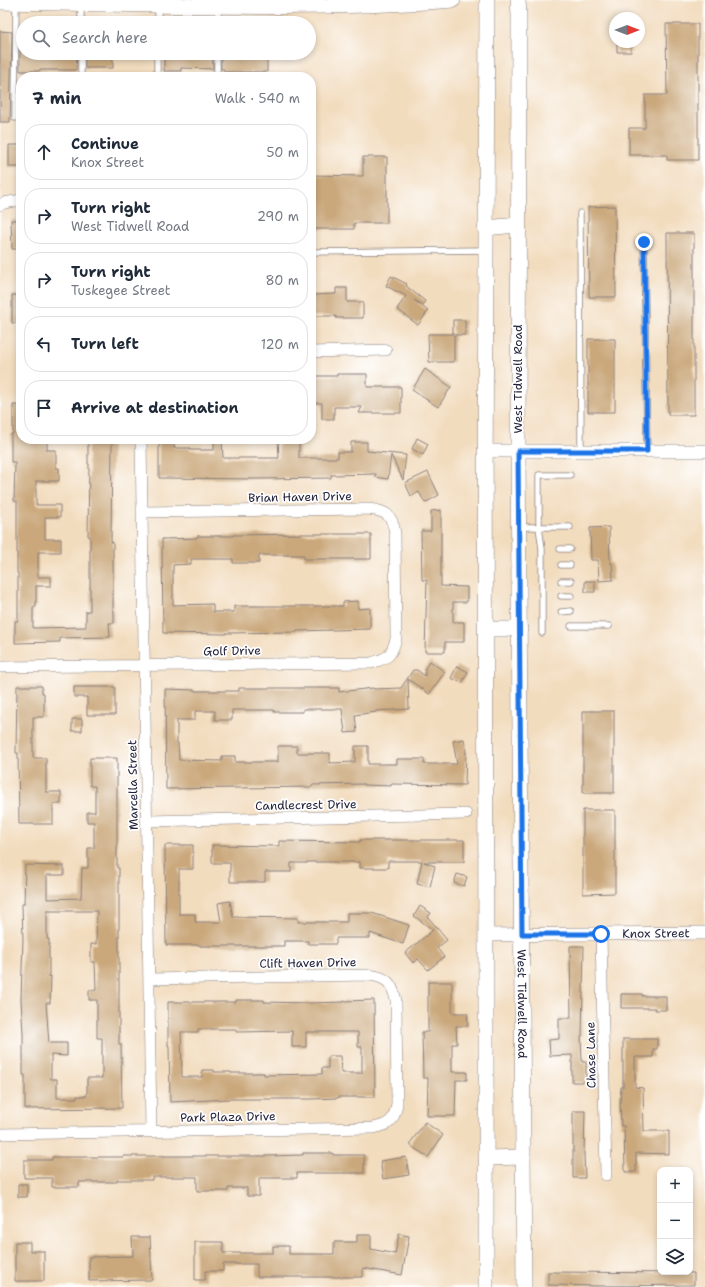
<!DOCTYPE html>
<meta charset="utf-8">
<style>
body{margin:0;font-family:"Shantell Sans",sans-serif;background:#f2f2f3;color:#1f2937}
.controls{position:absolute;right:12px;bottom:12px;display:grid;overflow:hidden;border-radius:8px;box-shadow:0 2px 6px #0003}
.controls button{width:36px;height:36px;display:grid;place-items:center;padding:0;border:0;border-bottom:1px solid #e0e1e3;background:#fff;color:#1f2937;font:20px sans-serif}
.compass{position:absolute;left:609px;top:12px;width:36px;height:36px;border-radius:50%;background:#fff;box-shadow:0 2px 6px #0003;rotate:90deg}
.stop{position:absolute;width:12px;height:12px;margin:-9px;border:3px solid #1a73e8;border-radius:50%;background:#fff}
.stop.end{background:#1a73e8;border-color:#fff;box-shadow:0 1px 4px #0008}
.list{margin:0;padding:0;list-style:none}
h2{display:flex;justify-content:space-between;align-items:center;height:52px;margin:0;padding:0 16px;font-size:17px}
h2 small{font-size:13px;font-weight:400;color:#747a83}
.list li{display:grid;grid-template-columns:26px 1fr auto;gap:12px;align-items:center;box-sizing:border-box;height:56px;margin:0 8px 8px;padding:0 8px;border:1px solid #e0e1e3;border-radius:16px}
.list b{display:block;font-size:15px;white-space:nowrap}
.list p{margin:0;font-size:13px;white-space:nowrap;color:#747a83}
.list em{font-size:13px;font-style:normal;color:#747a83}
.icon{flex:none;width:22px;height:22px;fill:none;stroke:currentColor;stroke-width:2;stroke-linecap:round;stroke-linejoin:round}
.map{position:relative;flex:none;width:705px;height:1287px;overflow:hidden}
.search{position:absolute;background:#fff;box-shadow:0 2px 6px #0003;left:16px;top:16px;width:300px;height:44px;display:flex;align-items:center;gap:10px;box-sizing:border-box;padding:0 14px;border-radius:22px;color:#747a83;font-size:15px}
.panel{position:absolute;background:#fff;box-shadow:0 2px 6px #0003;left:16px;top:72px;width:300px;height:372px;border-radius:16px}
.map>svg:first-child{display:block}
.building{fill:#caa87b;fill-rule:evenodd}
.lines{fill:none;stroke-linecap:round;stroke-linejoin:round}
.service-casing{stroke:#8a7f7c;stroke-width:7}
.minor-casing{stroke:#8a7f7c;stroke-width:12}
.tertiary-casing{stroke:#8a7f7c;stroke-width:14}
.secondary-casing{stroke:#8a7f7c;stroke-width:16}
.service{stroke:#fff;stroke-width:5.5}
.minor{stroke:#fff;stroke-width:11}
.tertiary{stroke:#fff;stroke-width:13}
.secondary{stroke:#fff;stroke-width:15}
.route{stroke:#1a73e8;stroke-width:5}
.labels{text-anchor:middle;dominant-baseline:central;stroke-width:3.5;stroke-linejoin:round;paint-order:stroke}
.street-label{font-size:12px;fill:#22223b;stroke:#fff}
</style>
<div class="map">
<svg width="705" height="1287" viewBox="0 0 705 1287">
<rect width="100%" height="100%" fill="#fff"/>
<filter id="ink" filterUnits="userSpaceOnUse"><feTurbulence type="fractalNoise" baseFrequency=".025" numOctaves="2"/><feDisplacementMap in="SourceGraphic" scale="8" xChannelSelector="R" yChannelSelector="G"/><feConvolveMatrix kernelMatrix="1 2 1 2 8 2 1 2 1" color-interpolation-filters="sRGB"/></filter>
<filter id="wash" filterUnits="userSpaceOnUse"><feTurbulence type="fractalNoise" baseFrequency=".012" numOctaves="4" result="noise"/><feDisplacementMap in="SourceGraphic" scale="16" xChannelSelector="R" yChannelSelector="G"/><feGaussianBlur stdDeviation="0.9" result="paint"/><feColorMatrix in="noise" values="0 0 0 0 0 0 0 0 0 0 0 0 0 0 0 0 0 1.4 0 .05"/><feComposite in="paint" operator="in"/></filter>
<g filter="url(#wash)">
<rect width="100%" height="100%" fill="#f2dcbe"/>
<g id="blocks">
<path class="building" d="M666 24H698V160H667V155H629V128H645V95H667Z
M0 31 12 32 10 122H0Z
M20 32H23V53H77L76 70H39V71H20Z
M617 42H631V52H617Z
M85 53H104V58H113V68H85Z
M164 53H213V69L181 68V71H164Z
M221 53H267V72H224V69H221Z
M9 145H21V167H9Z
M363 157H387V223H354V229H311V175L363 176Z
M615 206 616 297H589L588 207Z
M11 220H21V249H12Z
M667 233H694V415H668Z
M391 276 407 284 406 286 425 301 423 305 414 300 428 311 418 325 397 309 406 296 386 286Z
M336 288H347V302H363V318H336V316H311V295L336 294Z
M12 295H21V323H12Z
M453 320H465V335H454V362H429L428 334H453Z
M588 339H615V412H588Z
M425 369 451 387 438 407 412 390Z
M337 374H367V387H401V413H359L362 407H334V419H322V403H311V376H337Z
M13 405H21V439H47V450H56V468H59V481H36V505H60V517H45V539H61V552H38V577H51V586H36V607H33V628L86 627V611H90V536H88L89 464H88V439H112L111 542H113V611H114V623H109L110 637 60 638V642L15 643V621H18V573H17V501H14L15 462H11V434H13Z
M417 438 428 444 423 455 412 449Z
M159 439H174V448H190V450H214V439H222L223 458H279L278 439H299V458H338V452H351V442H367V451L406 455 403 480 391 455 388 479 375 477 376 474 331 475V478L259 479 159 478Z
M428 472 439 495 425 503 419 492 411 496 405 483Z
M441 510V586L467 587V602H453V622H464V642H445V652H425L427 580H422L421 531H431V511Z
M609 527 610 563H612L613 580 599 581 598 560H591L590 528Z
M304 534H371V559H304V555H259V563H233V559H191V564L173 565V605L213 604V612H234V606H343V602L358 601V609L370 608V629L297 631V632L226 633V634L163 633 162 539 197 538V536H233V535Z
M585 581H595V592H585Z
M430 661 445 672 429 694 408 679 409 709 376 711V712L355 715 357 732 345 733 342 709H303V712H274V710H232V720H215V711H195V720H177V743H178L179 760 222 761V756H235V762H278V746H297V753H330V763L355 762V746H368V764H397V759H424V764H457L453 741 464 739 466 750 465 785 391 784V786L364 785V784L312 785V787L166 789 165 689 195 690V691H239V688H339V692L373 688 374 689 401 688 413 670H417L425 676V668Z
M457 666 468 672 462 683 451 678Z
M17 686H42V693H44V717H33V758H46V792H61V804H53V824H19L18 753H16Z
M74 687H115V715H87V697H74Z
M583 711H614V793H583Z
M72 719H82V731H72Z
M90 758H117V868H119V1044H121L122 1108 25 1109V1075H23V1034L21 999 23 939 22 904H24L25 865 64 866V875H47V899L81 898 82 868H88V848H94V822H87V812H95V786H90ZM47 911H97L96 944H91V962H95L96 990H89V1000H97V1038H102V1078H87V1096H77V1098H57V1079H51V1055L67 1056V1043H49L46 1003H50L51 976H49V939H47Z
M583 810H615V893L583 894Z
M360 840H464V862H424L435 866 430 887 417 884 422 861H388V868H360V862H307V863H291V872H265V882H230V863H212V845L279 846V841L360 842Z
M165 845H193V869H179V914H195V922H221L218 903 230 901 233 917 298 918V922H347V913H372L409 925 403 944 370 933V938H336V944H308V941H284V946H200V945H166Z
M457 874 467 877 464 886 454 883Z
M420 906 431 913 428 917 447 940 437 948 444 957 428 970 418 959 413 963 405 953 433 930 414 916Z
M570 946H584L582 1036H581L582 1062H586V1082H572V1055L550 1056 549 1040 559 1039V1018H571Z
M428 982H452V1013H467L468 1026H456L457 1044H452V1072H467V1080H456L455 1116H427L428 1078H423L422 1032H428Z
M621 994H642V996H666V1010H655V1008H621Z
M236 1000H264V1002L309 1003 344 1002V1001L374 1000 375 1097H338V1098L310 1099H231L170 1102 169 1046H168V1002H236ZM198 1029H236V1032L292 1031V1047H306V1032H358V1047H362V1073H341L340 1056H328V1068H322V1074L264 1075V1073H231V1072H214V1070H202V1077H182L181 1032H198Z
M623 1039H657V1049H653V1057H635V1087L643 1088 644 1131H669V1154L636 1153V1172H625L624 1126H621L620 1102 621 1087H623Z
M573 1111H585L584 1154 585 1178H573Z
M425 1122 443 1135 428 1157 411 1146V1142Z
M303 1153H333V1155H364V1173H297V1178H259V1196H247V1188H228V1191H197V1177H152V1180H117V1182H79V1187H52V1178H24V1160H52V1157H123V1156H267L303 1155Z
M406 1157 409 1175 383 1179 380 1161Z
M18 1184H27V1197H18Z
M399 1234 409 1236 402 1275 363 1268V1277H257V1264H223V1271H205V1280H195V1242H223V1253H273V1246H289V1254H334V1242H357V1235H371V1249L395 1254Z
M132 1237H150L152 1280 89 1281V1257L133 1256Z
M15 1242H30V1251H44V1281H15Z
M548 1272 694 1273V1285L599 1286 548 1285Z"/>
</g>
</g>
<g filter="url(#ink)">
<use href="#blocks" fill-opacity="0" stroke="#8a7f7c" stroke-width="1"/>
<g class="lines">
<g class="service-casing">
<path id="service" d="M81 23V5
M158 23V5
M218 23V7
M81 77V53
M157 77V53
M217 77V53
M15 118 16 4
M580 213 581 451
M644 241 647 451
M311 252 486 250
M519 527H570
M560 549H570
M561 565H570
M561 581H571
M561 596H571
M561 612 571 611
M571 626H609
M542 633V549L539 527V475H570"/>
</g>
<g class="minor-casing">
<path id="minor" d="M0 205 4 203 21 200
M311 352 386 350
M141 439 151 1131
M0 667 371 663C388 658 391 657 396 639L395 533C392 514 386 511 368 509L142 512
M147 821 466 814
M601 934 606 1175
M0 1134 373 1128C390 1125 394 1121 397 1104L396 1000C392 983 387 977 369 975L149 979"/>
</g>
<g class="tertiary-casing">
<g id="tertiary">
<path d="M485 451H705"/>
<path id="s1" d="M487 935 705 933"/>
</g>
</g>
<g class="secondary-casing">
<g id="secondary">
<path id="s2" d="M518 0 519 15 518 451 524 1287"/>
<path d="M0 2C151 4 303 12 453 0"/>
<path d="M485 228 518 225"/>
<path d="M486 629H520"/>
<path d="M487 1158 523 1157"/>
<path d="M486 1287C487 858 483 429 487 0"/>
</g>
</g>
<use href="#service" class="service"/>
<use href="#minor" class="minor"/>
<use href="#tertiary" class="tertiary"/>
<use href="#secondary" class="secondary"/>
</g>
</g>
<g class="lines" filter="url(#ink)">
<path class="route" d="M601 934H522L518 451H647L644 242"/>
</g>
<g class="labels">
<g class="street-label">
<text transform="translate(518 379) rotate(-90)">West Tidwell Road</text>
<text transform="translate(300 497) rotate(-1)">Brian Haven Drive</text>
<text transform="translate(232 651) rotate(-1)">Golf Drive</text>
<text transform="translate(133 785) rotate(-91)">Marcella Street</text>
<text transform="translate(306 805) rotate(-1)">Candlecrest Drive</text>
<text stroke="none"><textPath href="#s1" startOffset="169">Knox Street</textPath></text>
<text transform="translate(308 963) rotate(-1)">Clift Haven Drive</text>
<text stroke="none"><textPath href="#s2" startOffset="1004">West Tidwell Road</textPath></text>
<text transform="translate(591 1055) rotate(-91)">Chase Lane</text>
<text transform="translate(228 1117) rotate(-1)">Park Plaza Drive</text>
</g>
</g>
</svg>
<div class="controls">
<button>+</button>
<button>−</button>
<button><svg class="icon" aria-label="layers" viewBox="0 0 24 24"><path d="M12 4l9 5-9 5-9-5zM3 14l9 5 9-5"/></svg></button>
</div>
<svg class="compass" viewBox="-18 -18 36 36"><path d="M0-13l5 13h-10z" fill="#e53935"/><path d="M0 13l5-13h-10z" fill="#747a83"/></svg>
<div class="stop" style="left:601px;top:934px"></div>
<div class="stop end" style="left:644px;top:242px"></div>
<div class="search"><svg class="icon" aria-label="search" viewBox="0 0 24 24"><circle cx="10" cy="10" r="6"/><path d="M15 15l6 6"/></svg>Search here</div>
<section class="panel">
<h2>7 min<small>Walk · 540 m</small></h2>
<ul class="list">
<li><svg class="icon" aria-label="ahead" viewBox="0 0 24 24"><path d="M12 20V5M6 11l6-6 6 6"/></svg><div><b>Continue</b><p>Knox Street</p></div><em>50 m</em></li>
<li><svg class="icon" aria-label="right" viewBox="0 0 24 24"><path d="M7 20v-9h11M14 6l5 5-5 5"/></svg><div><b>Turn right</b><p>West Tidwell Road</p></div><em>290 m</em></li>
<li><svg class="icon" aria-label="right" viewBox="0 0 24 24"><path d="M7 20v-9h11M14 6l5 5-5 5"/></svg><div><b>Turn right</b><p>Tuskegee Street</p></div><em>80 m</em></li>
<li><svg class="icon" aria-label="left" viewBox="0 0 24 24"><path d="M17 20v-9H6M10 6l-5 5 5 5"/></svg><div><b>Turn left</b></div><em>120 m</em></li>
<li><svg class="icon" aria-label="arrive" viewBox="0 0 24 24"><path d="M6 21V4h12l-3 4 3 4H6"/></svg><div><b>Arrive at destination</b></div></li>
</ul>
</section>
</div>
